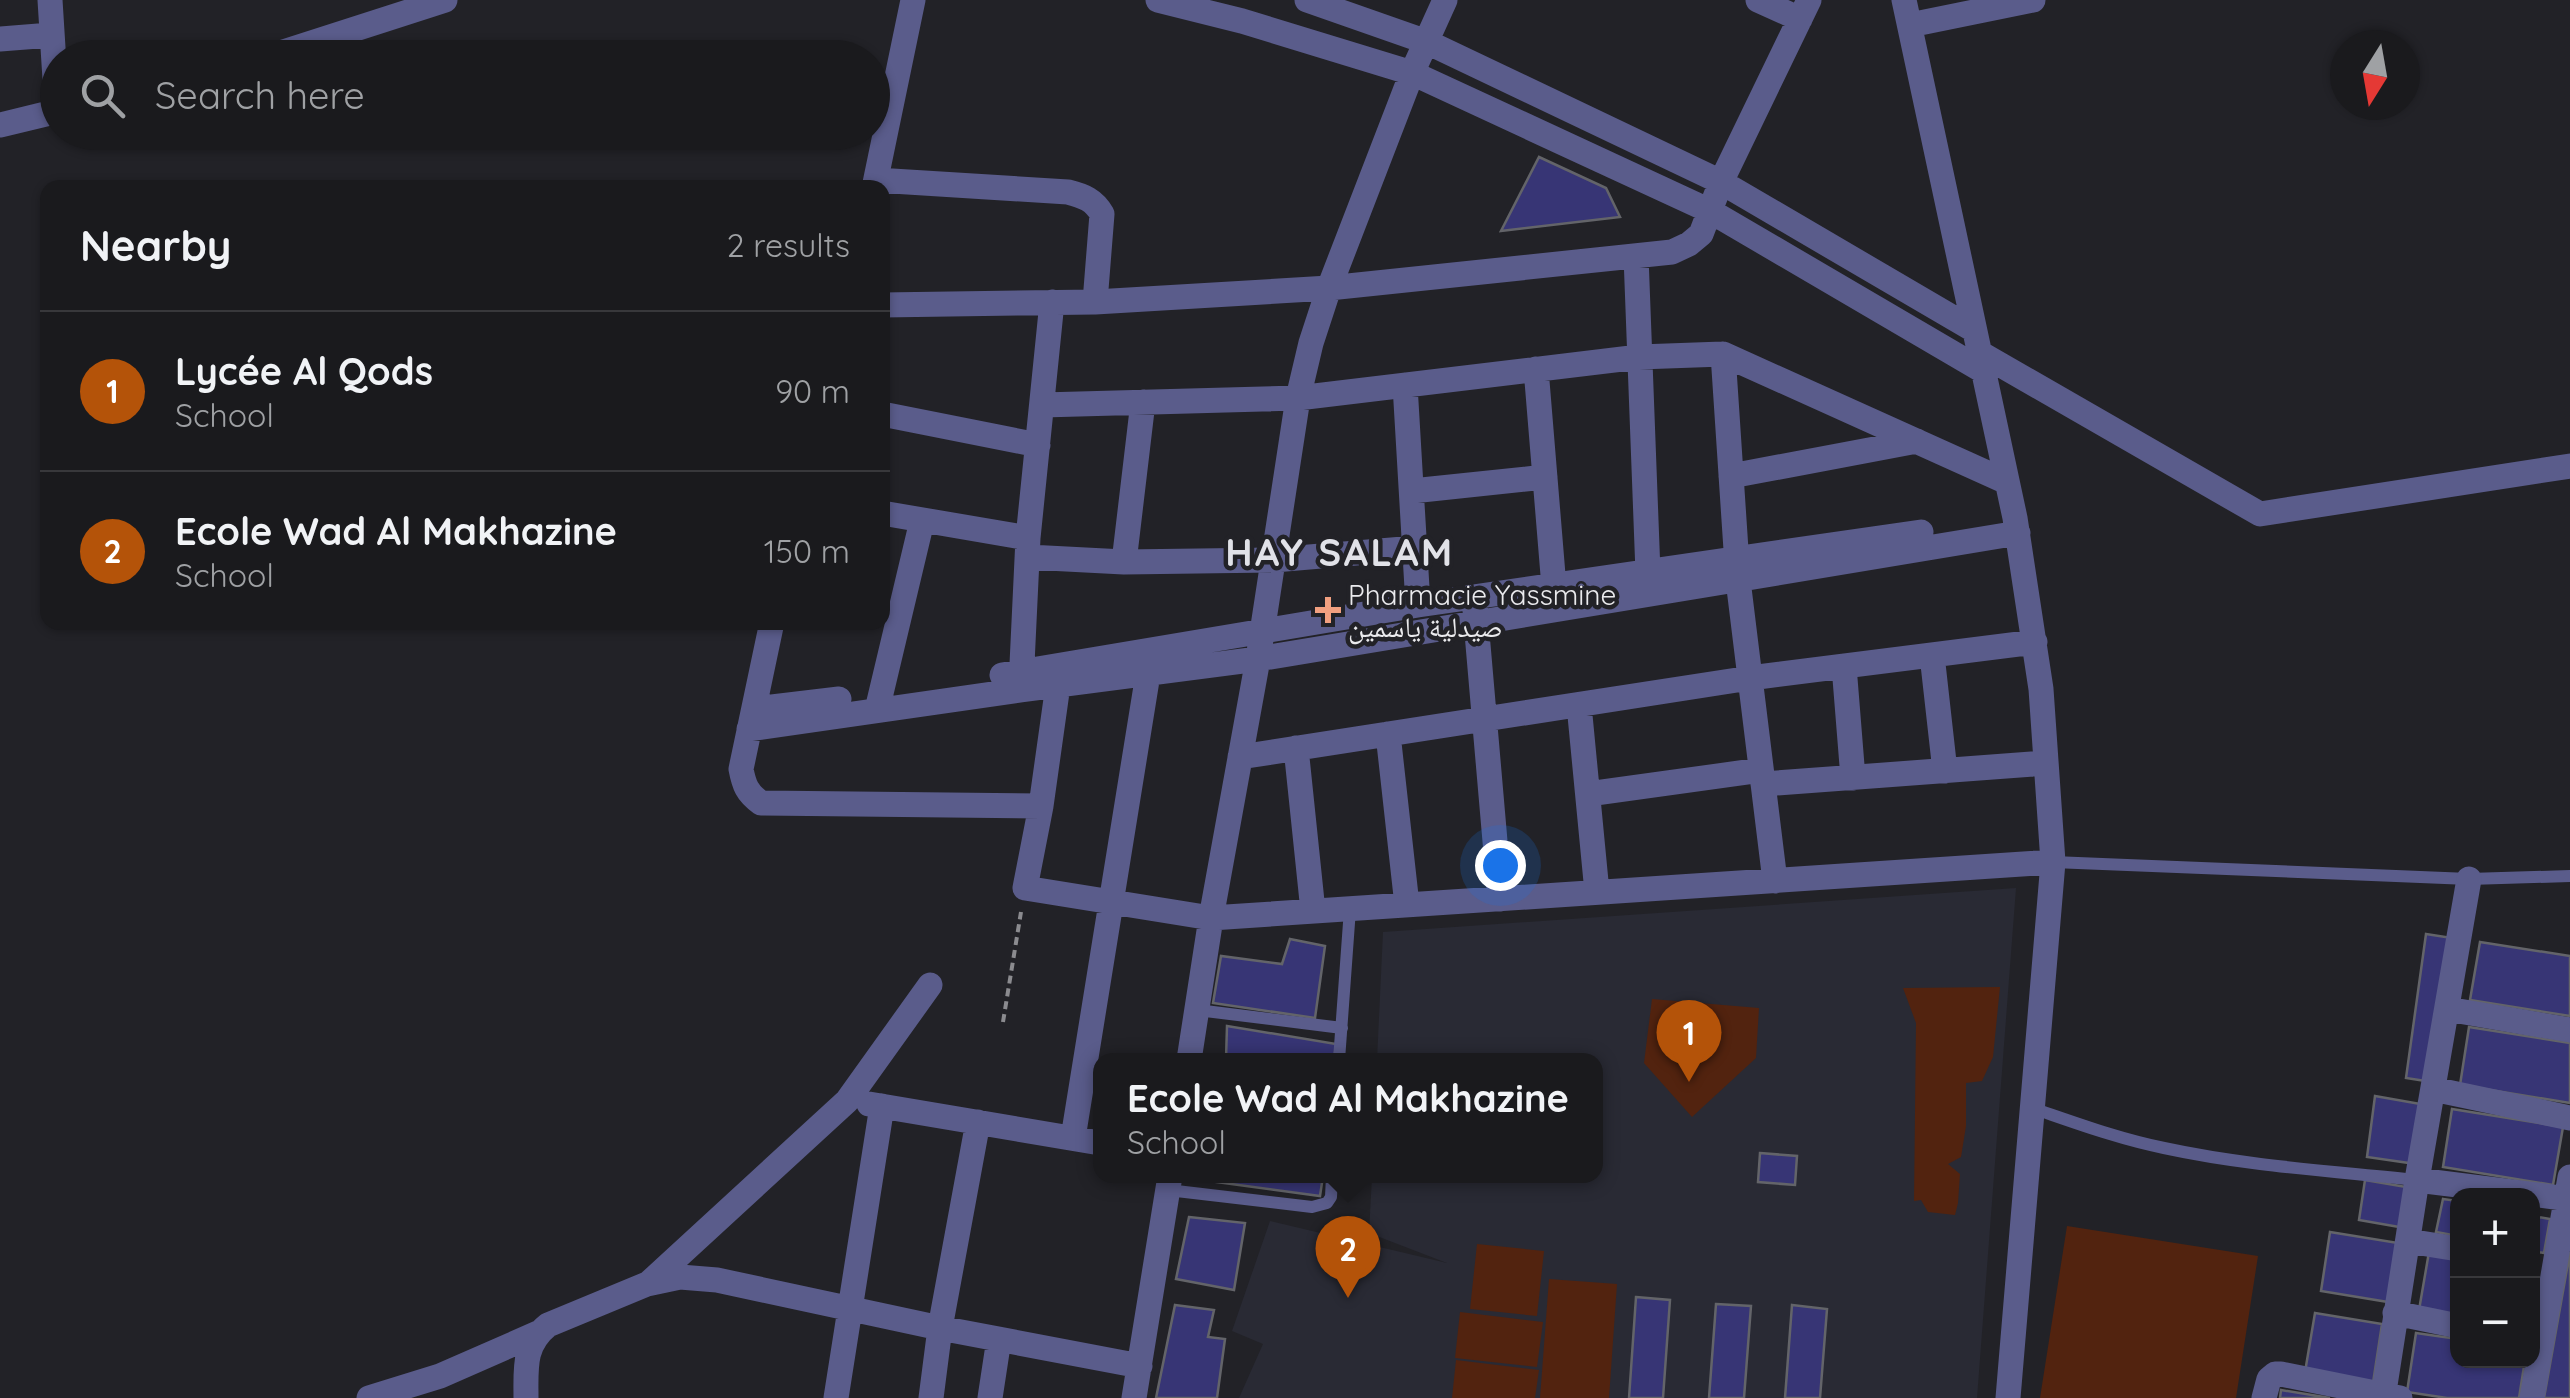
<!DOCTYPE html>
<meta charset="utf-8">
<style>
body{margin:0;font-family:Quicksand,"Noto Naskh Arabic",sans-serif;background:#27272a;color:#f1f3f6}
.controls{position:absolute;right:30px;bottom:30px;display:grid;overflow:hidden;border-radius:20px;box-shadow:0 2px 8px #0004}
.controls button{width:90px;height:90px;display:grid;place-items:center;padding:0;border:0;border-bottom:2px solid #38383b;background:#1a1a1d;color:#f1f3f6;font:50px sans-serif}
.compass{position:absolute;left:2330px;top:30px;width:90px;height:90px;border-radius:50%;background:#1a1a1d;box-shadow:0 2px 8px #0004;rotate:191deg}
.you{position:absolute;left:1500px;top:865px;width:35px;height:35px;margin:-25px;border:8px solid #fff;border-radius:50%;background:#1a73e8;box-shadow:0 0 0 15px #1a73e833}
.badge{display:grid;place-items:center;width:65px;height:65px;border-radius:50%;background:#b45309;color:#fff;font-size:32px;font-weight:700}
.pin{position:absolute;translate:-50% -82px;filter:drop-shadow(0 2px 5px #0008)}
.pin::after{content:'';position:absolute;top:52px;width:35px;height:30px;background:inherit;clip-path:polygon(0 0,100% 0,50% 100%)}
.popup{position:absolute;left:1093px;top:1053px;width:510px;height:130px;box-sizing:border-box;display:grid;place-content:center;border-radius:20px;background:#1a1a1d;filter:drop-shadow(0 2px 8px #0005);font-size:32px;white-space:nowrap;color:#9fa1a4}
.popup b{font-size:38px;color:#f1f3f6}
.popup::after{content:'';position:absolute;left:50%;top:100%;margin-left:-20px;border:20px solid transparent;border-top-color:#1a1a1d}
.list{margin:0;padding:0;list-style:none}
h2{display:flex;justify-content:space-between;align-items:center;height:130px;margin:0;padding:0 40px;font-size:42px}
h2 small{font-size:32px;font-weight:400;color:#9fa1a4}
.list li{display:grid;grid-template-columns:65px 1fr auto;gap:30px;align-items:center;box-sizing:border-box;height:160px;padding:0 40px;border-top:2px solid #38383b}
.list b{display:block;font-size:38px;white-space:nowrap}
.list p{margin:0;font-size:32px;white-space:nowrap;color:#9fa1a4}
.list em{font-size:32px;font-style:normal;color:#9fa1a4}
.icon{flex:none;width:55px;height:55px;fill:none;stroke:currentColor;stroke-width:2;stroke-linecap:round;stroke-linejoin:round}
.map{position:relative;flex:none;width:2570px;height:1398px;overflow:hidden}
.search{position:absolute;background:#1a1a1d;box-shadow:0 2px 8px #0004;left:40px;top:40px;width:850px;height:110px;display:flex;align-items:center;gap:25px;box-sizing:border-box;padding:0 35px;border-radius:55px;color:#9fa1a4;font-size:38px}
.panel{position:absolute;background:#1a1a1d;box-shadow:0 2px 8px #0004;left:40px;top:180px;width:850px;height:450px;border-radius:20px}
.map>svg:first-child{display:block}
.built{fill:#292a34}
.green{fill:#52230f}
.building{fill:#373575;stroke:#636469;stroke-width:2.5}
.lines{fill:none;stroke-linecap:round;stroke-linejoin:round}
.path{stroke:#8b8b8f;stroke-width:4;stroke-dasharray:8 5;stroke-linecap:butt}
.service{stroke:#5a5c8b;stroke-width:12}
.minor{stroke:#5a5c8b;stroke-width:25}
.tertiary{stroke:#5a5c8b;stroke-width:25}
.poi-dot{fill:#f2a080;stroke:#222227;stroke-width:4}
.labels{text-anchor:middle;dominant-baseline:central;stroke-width:9;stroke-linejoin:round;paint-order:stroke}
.poi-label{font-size:28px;fill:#eaeaed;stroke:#222227;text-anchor:start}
.district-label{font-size:38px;font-weight:bold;letter-spacing:2.5px;fill:#e1e2e8;stroke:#222227}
</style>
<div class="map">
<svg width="2570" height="1398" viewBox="0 0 2570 1398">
<rect width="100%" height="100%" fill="#222227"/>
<path class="built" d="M2016 888 1977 1398H1239L1263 1344 1232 1331 1270 1221 1447 1263 1369 1233 1372 1176H1596V1060H1377L1383 932Z"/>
<path class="green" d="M2000 987 1993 1057 1982 1081 1966 1083V1126L1961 1157 1948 1164 1960 1174 1958 1203 1955 1215 1928 1212 1921 1200 1914 1201 1916 1023 1903 988Z
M1652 999 1759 1008 1756 1058 1692 1117 1644 1063Z
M2067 1226 2258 1256 2236 1398H2040Z
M1477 1244 1544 1251 1537 1316 1470 1309Z
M1549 1279 1617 1284 1609 1398H1540Z
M1460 1312 1543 1322 1537 1367 1455 1358Z
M1456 1360 1539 1370 1535 1398H1452Z"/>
<path class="building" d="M1539 157 1606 188 1620 217 1501 231Z
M2426 934 2452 938 2432 1082 2406 1078Z
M1290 939 1325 946 1315 1018 1213 1003 1221 956 1282 964Z
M2480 942 2570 956V1016L2470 1000Z
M1227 1026 1336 1044 1334 1060H1191L1192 1053 1226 1059Z
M2469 1027 2570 1043V1103L2460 1085Z
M2375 1096 2426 1105 2416 1164 2367 1157Z
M2452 1109 2563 1127 2553 1185 2443 1167Z
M1760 1153 1797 1156 1795 1185 1758 1182Z
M1172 1176H1323L1320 1196Z
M2365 1180 2412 1188 2405 1228 2359 1220Z
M2443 1199 2458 1201V1236L2436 1232Z
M2532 1216 2550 1219 2544 1253 2532 1251Z
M1189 1217 1245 1223 1234 1290 1176 1279Z
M2330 1232 2398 1243 2388 1302 2321 1291Z
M2429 1252 2458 1256V1316L2419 1310Z
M2570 1252V1398H2544Z
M1636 1297 1670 1300 1663 1398H1629Z
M1716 1304 1751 1306 1744 1398H1709Z
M1175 1305 1214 1310 1208 1337 1225 1339 1217 1398H1156Z
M1792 1305 1827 1309 1820 1398H1785Z
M2315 1313 2382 1324 2373 1383 2305 1372Z
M2416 1333 2458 1339V1360H2525L2519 1398H2447L2407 1392Z
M2281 1390 2330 1398H2280Z"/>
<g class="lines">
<path class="path" d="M1003 1022 1021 912"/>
<path class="service" d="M2053 862 2469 879 2570 876
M1197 1010 1342 1028
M1339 1060 1350 909
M2032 1108C2076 1123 2119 1139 2164 1148 2247 1166 2332 1171 2417 1180
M1168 1190 1312 1207 1327 1203 1331 1197 1332 1176"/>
<path class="minor" d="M50 0 57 111
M1158 0 1242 21 1412 73 1710 211 1985 372
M1307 0 1427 42 1721 182 1974 330
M1758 0 1800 19
M1904 0 2015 518 2041 689 2053 862 2008 1398
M1910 25 2033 0
M0 39 51 35
M876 180 1068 192C1084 196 1094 200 1102 214L1095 302
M874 188 913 0
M1636 256 1648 573
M882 305 1095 302 1329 288 1672 252 1689 244 1701 234 1721 182 1809 0
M1980 353 2260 514 2570 466
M1723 354 1738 580 1775 881
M1536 369 1554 587
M1405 385 1418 605
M1042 405 1298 398 1639 357 1723 354 2007 482
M882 414 1038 445
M1731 476 1917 441
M1412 491 1545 477
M882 513 1028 538 1021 685
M1028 538 1052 302
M1028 557 1124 562 1274 560 1415 548
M1124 562 1143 402
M1475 610 1500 899
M772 622 741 769C744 785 747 793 761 803L1041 806
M1932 655 1945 771
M1844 666 1853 778
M1002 675 1418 605 1921 532
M1058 685 1041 806 1025 888 1211 918 2053 862
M1579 705 1597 892
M755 709 839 699
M877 710 922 521
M749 729 1021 690 1258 659 2018 533
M1388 734 1407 905
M1296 748 1313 911
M1240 757 1750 678 2035 642
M1763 784 2046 763
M1588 794 1761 770
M2447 1009 2570 1030
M1189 1060 1211 918 1258 659 1298 398 1311 343 1329 288 1412 73 1445 0
M2433 1089 2570 1118
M869 1104 1100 1143
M1073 1138 1148 674
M2417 1180 2570 1199
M2408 1241 2458 1249
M650 1282 847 1101 930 985
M2395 1313 2458 1326
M369 1398 440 1376 538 1333
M526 1398C526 1368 523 1345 548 1325L647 1284 680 1277 717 1280 940 1328 1140 1366
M836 1398 882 1106
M931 1398 940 1328 978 1122
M990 1398 999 1339
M1134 1398 1170 1176
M2264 1398 2269 1379 2275 1374H2281L2400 1398
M2383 1398 2417 1180 2469 879
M2532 1398 2570 1177"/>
<path class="tertiary" d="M265 58 445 0
M0 125 58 111"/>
</g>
<path class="poi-dot" d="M1323 595h10v10h10v10h-10v10h-10v-10h-10v-10h10z"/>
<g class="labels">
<g class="poi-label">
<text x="1348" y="594">Pharmacie Yassmine<tspan x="1348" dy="32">صيدلية ياسمين</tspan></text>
</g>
<g class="district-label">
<text x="1340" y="552">HAY SALAM</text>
</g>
</g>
</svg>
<div class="controls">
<button>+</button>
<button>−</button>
</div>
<svg class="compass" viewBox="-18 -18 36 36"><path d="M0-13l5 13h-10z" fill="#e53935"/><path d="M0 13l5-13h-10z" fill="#9fa1a4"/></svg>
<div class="you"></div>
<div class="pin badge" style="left:1689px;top:1082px">1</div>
<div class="pin badge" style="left:1348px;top:1298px">2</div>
<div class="popup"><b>Ecole Wad Al Makhazine</b>School</div>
<div class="search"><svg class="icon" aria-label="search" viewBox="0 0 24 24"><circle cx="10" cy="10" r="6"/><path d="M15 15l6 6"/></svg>Search here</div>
<section class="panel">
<h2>Nearby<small>2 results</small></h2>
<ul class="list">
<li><span class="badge">1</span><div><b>Lycée Al Qods</b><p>School</p></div><em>90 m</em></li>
<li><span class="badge">2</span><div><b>Ecole Wad Al Makhazine</b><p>School</p></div><em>150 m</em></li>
</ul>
</section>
</div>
